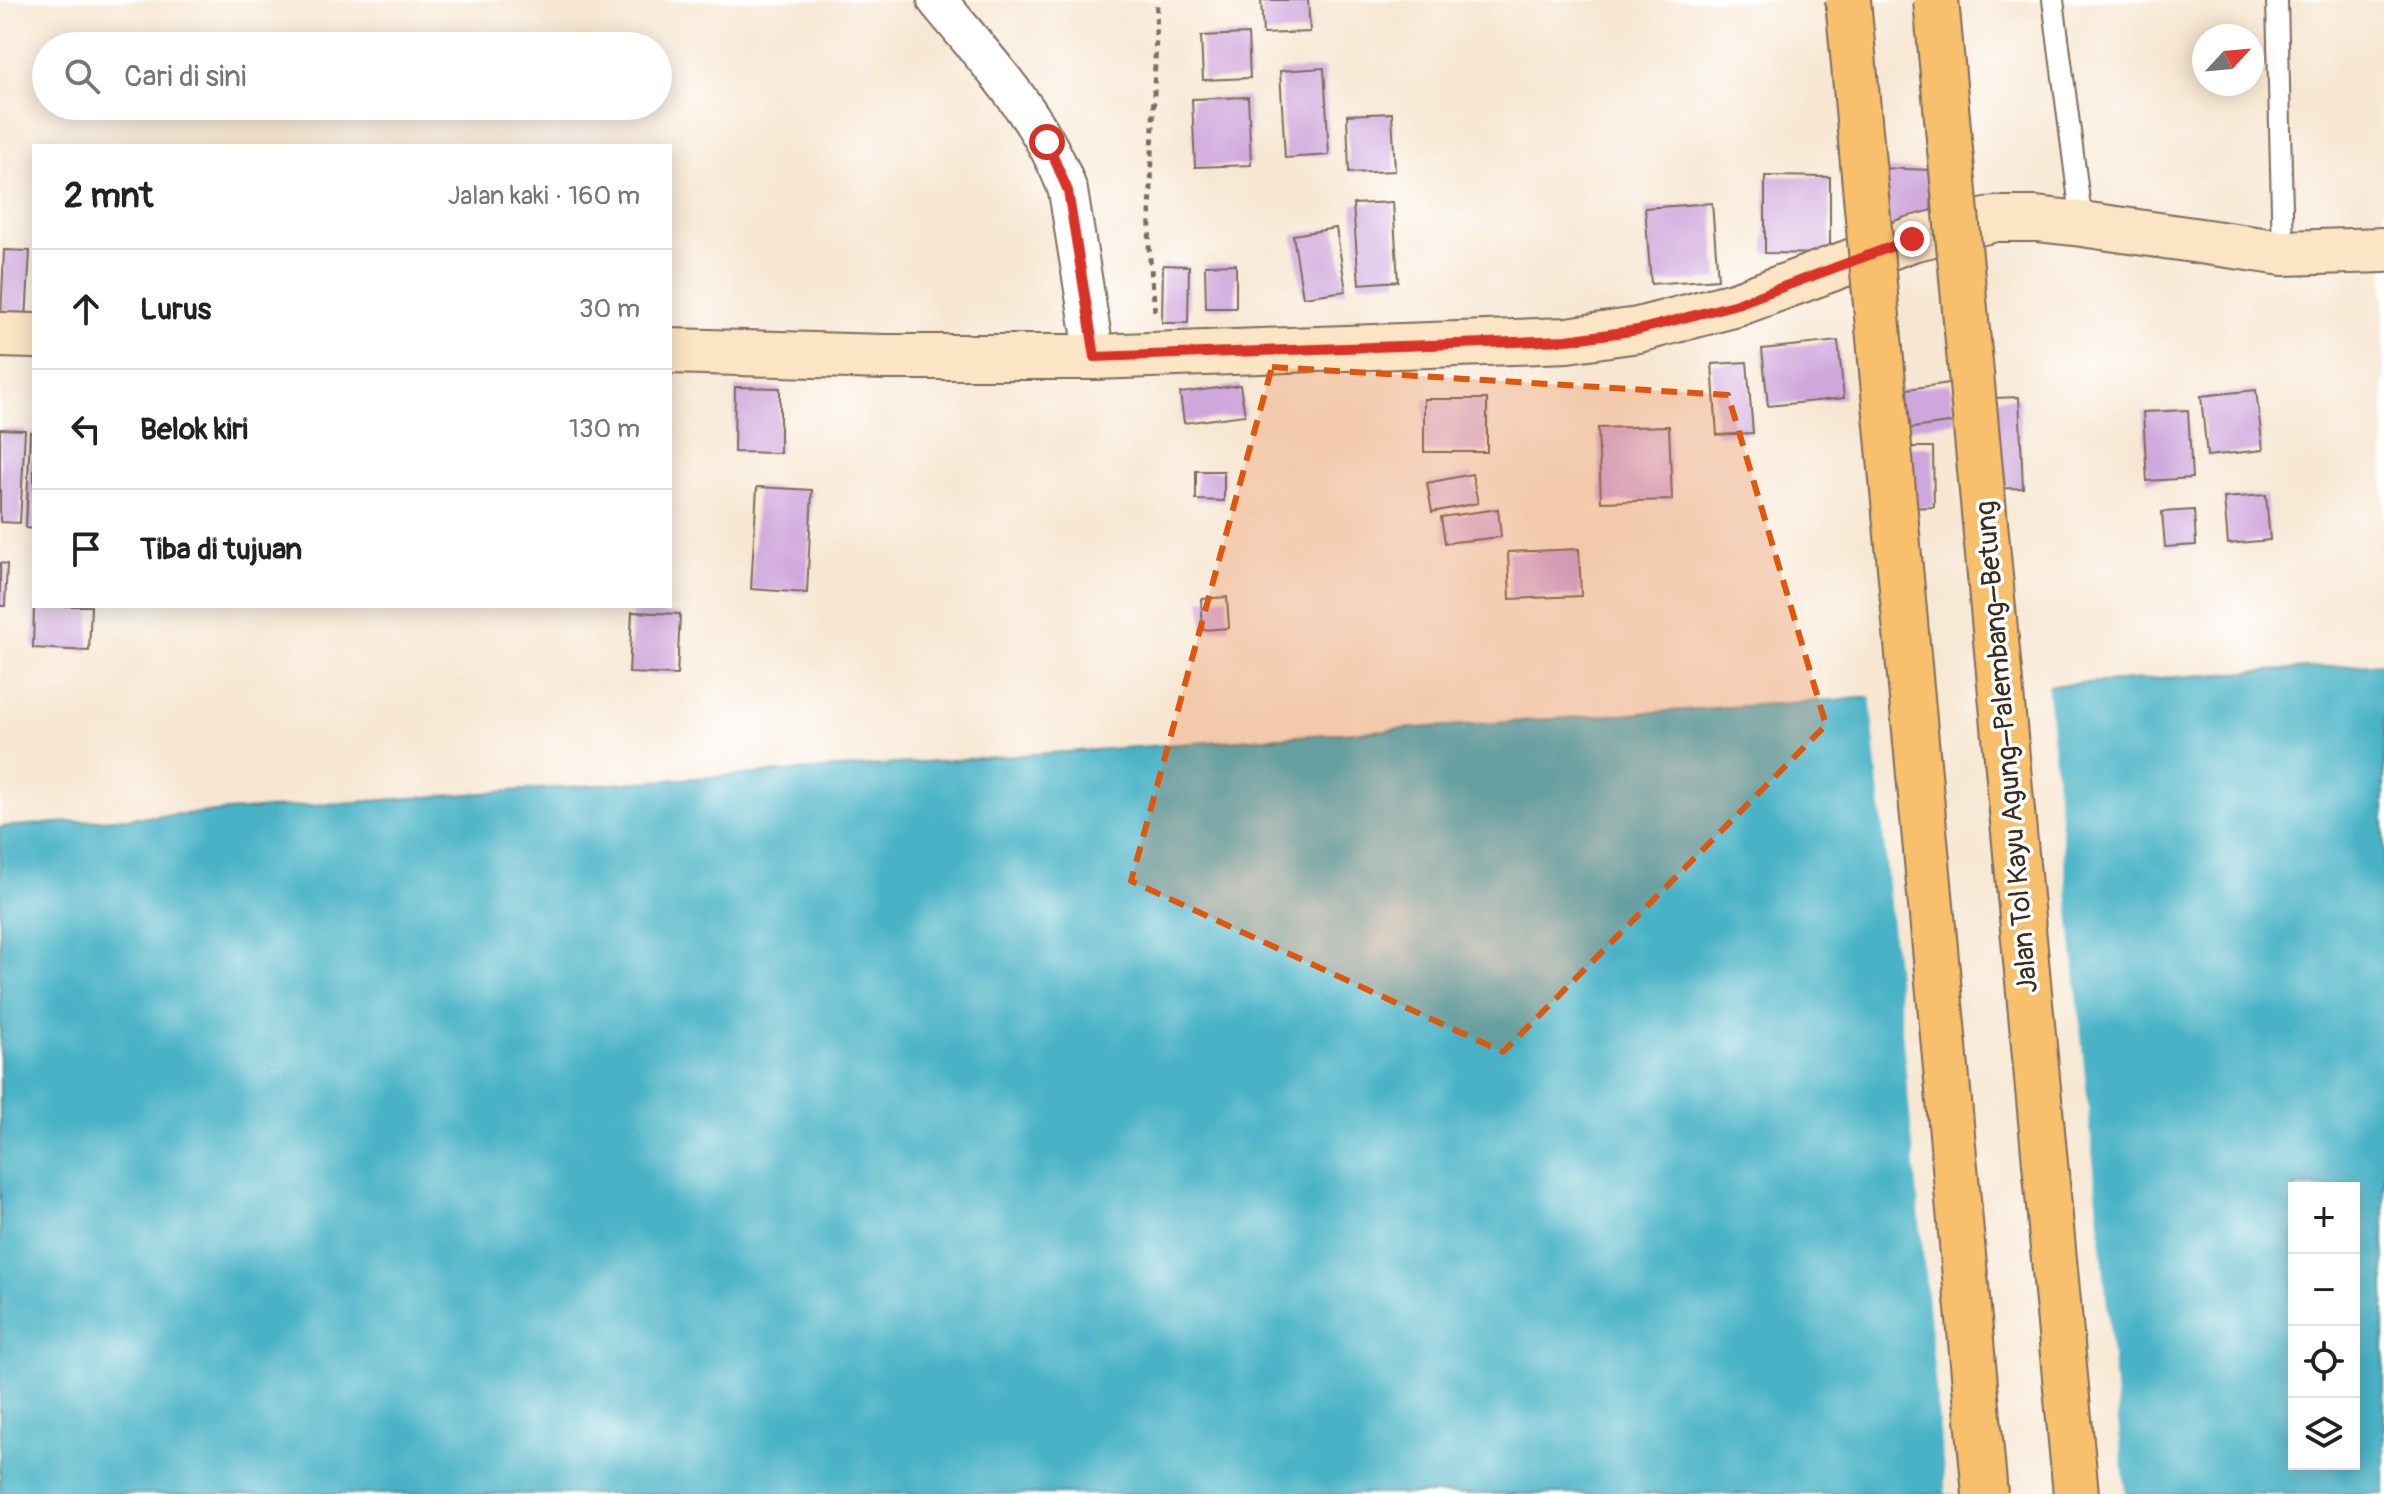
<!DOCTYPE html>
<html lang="id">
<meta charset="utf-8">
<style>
body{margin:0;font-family:Pangolin,sans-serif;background:#f6f6f6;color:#222}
.controls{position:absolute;right:24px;bottom:24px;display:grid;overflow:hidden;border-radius:0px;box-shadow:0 4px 20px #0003}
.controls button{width:72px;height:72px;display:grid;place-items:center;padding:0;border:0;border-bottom:2px solid #e0e0e0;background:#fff;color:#222;font:40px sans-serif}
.compass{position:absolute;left:2192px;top:24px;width:72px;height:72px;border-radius:50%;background:#fff;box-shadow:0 4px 20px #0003;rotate:64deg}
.stop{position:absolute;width:24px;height:24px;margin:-18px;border:6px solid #d93025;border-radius:50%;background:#fff}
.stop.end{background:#d93025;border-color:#fff;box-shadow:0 2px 8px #0008}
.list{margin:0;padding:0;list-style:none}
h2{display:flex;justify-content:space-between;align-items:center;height:104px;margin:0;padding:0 32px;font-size:34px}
h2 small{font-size:26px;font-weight:400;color:#767676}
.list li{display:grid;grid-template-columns:52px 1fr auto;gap:24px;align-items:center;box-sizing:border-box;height:120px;padding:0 32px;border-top:2px solid #e0e0e0}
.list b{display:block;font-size:30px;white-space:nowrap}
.list em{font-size:26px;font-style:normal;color:#767676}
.icon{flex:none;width:44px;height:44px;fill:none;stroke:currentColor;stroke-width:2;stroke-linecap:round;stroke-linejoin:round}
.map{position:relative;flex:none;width:2384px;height:1494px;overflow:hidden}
.search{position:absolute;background:#fff;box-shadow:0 4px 20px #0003;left:32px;top:32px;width:640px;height:88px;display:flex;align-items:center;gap:20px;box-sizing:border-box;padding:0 28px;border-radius:44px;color:#767676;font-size:30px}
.panel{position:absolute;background:#fff;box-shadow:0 4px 20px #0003;left:32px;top:144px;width:640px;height:464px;border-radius:0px}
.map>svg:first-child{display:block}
.water{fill:#48b2c6;stroke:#426e72;stroke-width:2;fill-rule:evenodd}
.pier{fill:#f7e7d2}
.building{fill:#d0a7dc}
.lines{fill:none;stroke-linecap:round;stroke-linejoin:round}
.lane-casing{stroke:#7d6c5d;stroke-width:24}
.street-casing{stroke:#7d6c5d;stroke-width:42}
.secondary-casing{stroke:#7d6c5d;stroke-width:48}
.path{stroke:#7d6c5d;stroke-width:5;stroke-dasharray:6 6;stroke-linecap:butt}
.lane{stroke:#fff;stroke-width:20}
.street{stroke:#fff;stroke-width:38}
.secondary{stroke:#fce5c4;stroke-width:44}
.highway-bridge-casing{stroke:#7d6c5d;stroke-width:48;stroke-linecap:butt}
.highway-bridge{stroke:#f8bf6c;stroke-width:44}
.route{stroke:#d93025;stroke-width:10}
.marked{fill:#df570d;fill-opacity:0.2;stroke:#df570d;stroke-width:6;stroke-dasharray:16 10;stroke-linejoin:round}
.labels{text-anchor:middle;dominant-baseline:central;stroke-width:7;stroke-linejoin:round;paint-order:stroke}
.street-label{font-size:28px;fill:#3b2a1e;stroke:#fff}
</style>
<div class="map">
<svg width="2384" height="1494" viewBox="0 0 2384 1494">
<rect width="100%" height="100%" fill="#fff"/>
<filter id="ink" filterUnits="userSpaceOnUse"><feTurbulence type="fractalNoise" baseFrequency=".0125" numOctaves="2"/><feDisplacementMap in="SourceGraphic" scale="16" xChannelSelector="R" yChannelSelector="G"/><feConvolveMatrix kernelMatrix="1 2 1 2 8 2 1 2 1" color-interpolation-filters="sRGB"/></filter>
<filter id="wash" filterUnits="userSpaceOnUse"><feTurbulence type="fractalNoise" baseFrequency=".006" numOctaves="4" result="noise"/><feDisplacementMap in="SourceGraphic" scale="32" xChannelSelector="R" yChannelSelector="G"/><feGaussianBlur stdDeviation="1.8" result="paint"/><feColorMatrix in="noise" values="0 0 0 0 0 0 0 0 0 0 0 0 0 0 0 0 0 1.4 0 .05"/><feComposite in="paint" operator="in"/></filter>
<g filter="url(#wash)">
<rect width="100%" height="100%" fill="#f7e7d2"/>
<path class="water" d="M2384 663V1494H0V827L1179 744ZM2294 1188H2354V1464H2294Z"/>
<path class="pier" d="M2047 681 2125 1494H1946L1870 693Z"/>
<g id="blocks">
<path class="building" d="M1261 0H1308L1310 32 1263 34Z
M1248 34 1250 78 1203 80 1201 36Z
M1324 68 1329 155 1285 158 1280 71Z
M1248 97 1251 165 1195 167 1192 99Z
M1392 113 1395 171 1349 173 1347 115Z
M1879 168 1932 170 1931 228 1877 227Z
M1765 176 1830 177V254L1765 253Z
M1393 202 1398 281 1359 284 1353 204Z
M1712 203 1718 279 1651 284 1645 208Z
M1336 228 1346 291 1303 297 1293 235Z
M4 250 30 251 26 320 1 318Z
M1236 264V308H1206L1205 265Z
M1163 265 1189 266 1188 323H1162Z
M1838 341 1844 398 1768 406 1762 349Z
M1747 362 1753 433 1717 435 1712 364Z
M1950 383 1956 422 1898 430 1893 391Z
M1240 385 1245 415 1184 423 1180 393Z
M735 387 780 388V453L734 452Z
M2256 390 2263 450 2207 456 2201 396Z
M2019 397 2023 488 1973 489 1969 399Z
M1424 399H1487V452H1424Z
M2188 410 2192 478 2147 481 2143 412Z
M1669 426 1672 500 1601 502 1598 428Z
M0 429 25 430 20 523 0 522Z
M30 432H34V529L26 528Z
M1898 447H1933L1934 507 1901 508Z
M1196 471H1224V501L1196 500Z
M1472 474 1478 503 1432 512 1427 483Z
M757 487 812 490 807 593 751 589Z
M2266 495 2270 540 2228 544 2224 498Z
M1498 509 1501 537 1445 543 1441 517Z
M2194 510 2196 545 2165 547 2162 512Z
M1579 549 1581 596 1510 599 1508 552Z
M0 563 7 564 5 606H0Z
M1227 597 1229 628 1203 630 1201 599Z
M34 606H91L89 651 33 648Z
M632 612 680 614 677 675 629 673Z"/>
</g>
</g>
<g filter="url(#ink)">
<use href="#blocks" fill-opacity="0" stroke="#7d6c5d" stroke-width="2"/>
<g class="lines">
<g class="lane-casing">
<path id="lane" d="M2053 0 2082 224
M2277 0 2283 253"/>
</g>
<g class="street-casing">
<path id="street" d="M937 0C986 60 1042 117 1068 191L1095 357"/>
</g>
<g class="secondary-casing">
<path id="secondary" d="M0 335 34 336
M670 351 885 357H1095L1567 340 1638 330 1737 304 1912 239 1995 219H2036L2082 224 2283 253 2384 250"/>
</g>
<path class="path" d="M1155 311 1149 248 1157 0"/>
<use href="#lane" class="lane"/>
<use href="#street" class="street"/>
<use href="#secondary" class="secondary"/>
<g class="highway-bridge-casing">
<path id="highway-bridge" d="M1848 0 1985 1494
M1936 0 2076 1494"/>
</g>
<use href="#highway-bridge" class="highway-bridge"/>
</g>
</g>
<g class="lines" filter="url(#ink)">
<path class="route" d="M1047 142 1068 191 1095 357 1567 340 1638 330 1737 304 1912 239"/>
</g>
<path class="marked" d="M1272 367 1728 395 1826 725 1503 1052 1131 881Z"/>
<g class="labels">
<g class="street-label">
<text transform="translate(2007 747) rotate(-95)">Jalan Tol Kayu Agung–Palembang–Betung</text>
</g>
</g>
</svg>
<div class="controls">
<button>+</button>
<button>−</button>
<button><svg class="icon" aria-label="locate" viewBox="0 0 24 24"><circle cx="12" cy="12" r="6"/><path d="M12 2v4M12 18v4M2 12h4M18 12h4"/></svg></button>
<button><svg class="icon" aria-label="layers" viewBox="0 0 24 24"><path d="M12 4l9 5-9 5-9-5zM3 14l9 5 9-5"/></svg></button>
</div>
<svg class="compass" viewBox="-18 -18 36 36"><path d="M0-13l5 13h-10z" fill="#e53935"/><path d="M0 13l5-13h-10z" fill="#767676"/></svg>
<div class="stop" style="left:1047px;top:142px"></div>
<div class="stop end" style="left:1912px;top:239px"></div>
<div class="search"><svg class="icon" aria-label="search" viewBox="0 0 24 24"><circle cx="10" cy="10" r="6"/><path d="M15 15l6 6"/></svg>Cari di sini</div>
<section class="panel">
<h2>2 mnt<small>Jalan kaki · 160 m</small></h2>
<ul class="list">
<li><svg class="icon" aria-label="ahead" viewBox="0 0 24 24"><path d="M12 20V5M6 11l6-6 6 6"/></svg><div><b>Lurus</b></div><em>30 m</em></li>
<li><svg class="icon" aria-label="left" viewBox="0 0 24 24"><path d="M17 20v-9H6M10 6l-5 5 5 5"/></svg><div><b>Belok kiri</b></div><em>130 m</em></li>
<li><svg class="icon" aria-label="arrive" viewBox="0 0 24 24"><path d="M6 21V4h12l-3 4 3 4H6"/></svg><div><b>Tiba di tujuan</b></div></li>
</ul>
</section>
</div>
